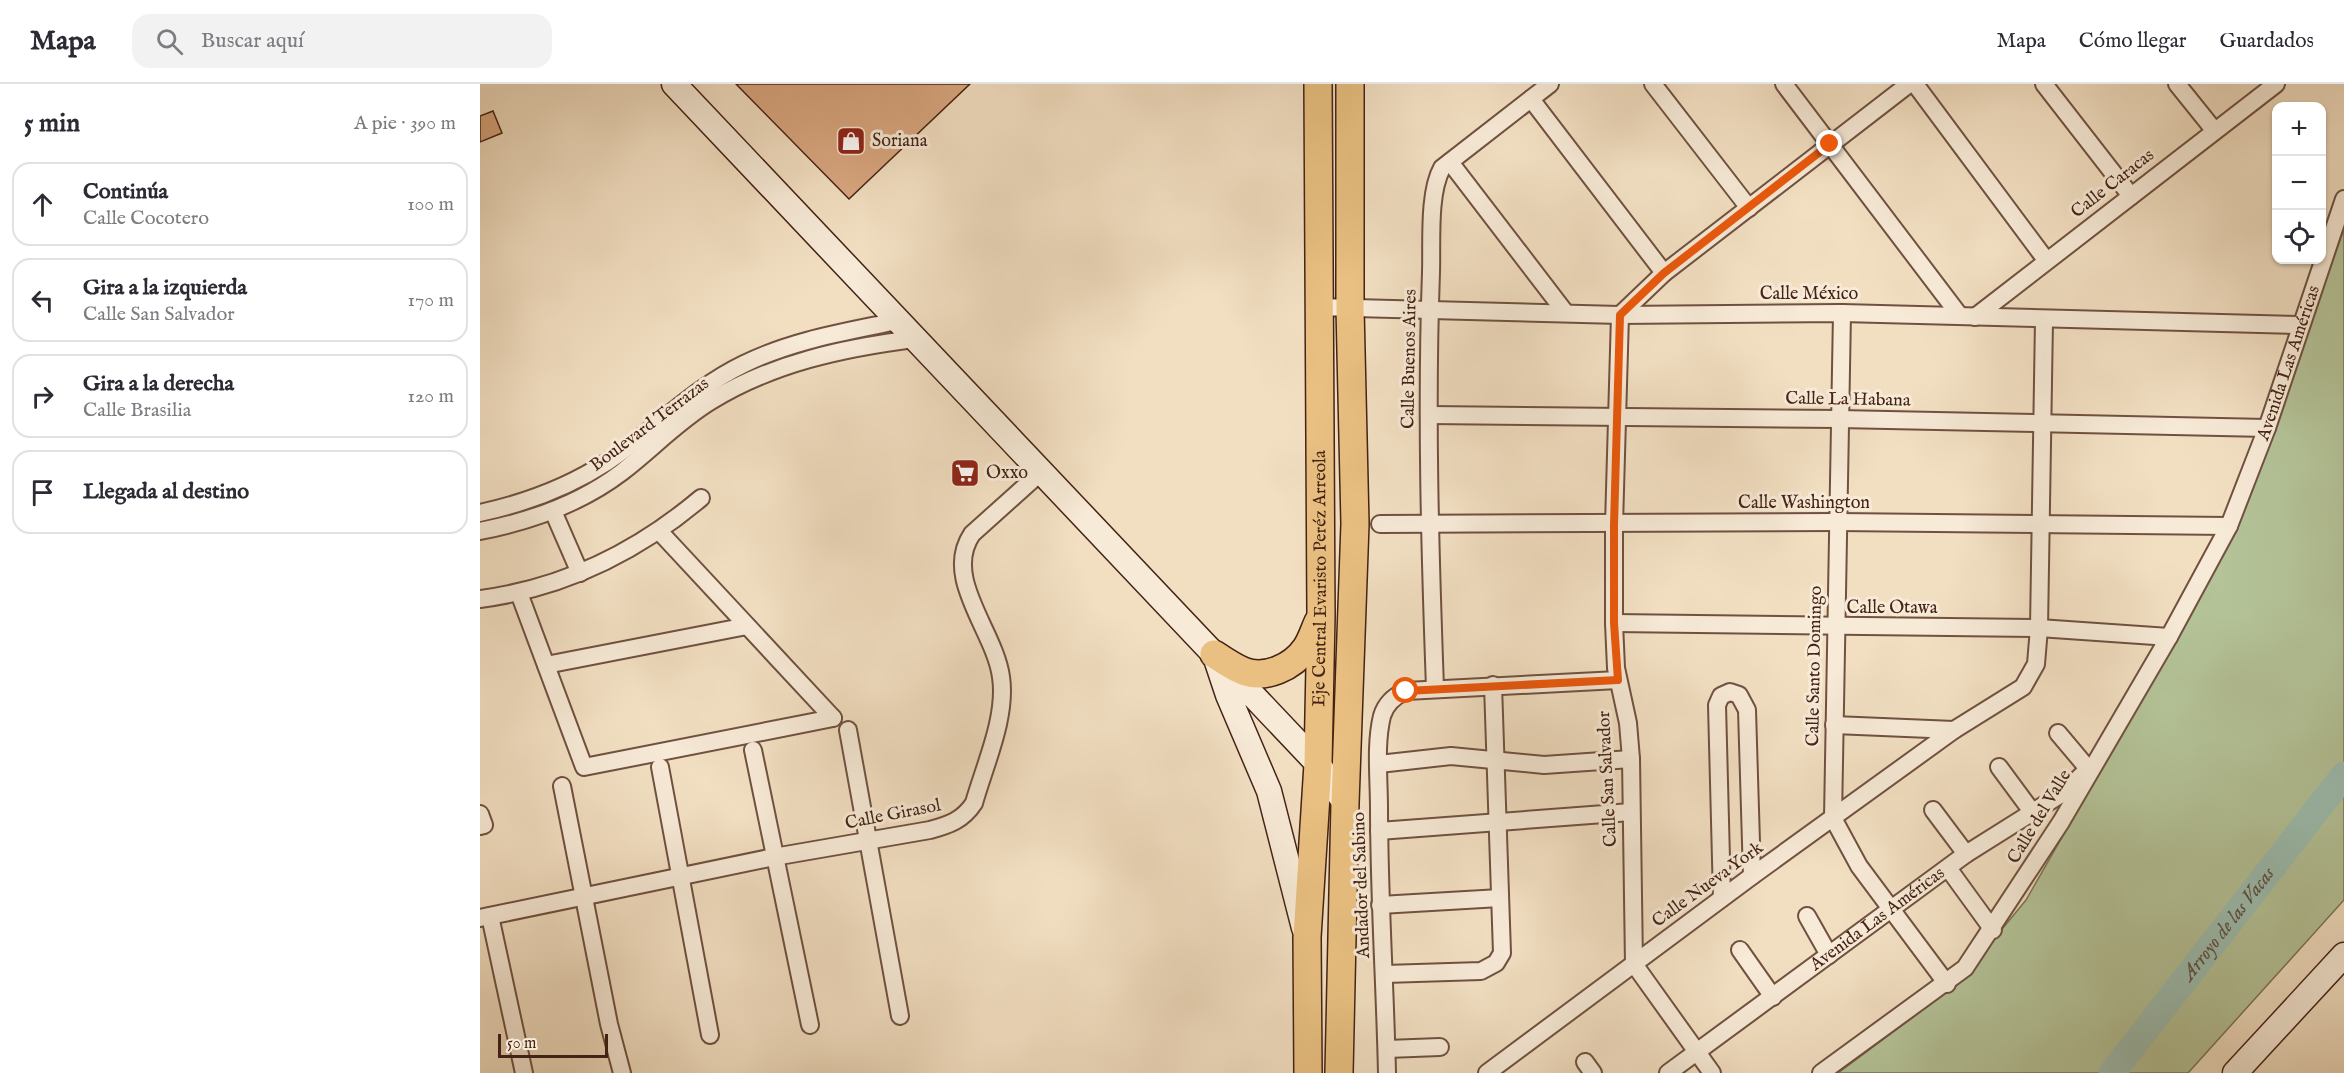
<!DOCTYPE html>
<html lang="es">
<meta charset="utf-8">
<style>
body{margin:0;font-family:"IM FELL English",serif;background:#f2f2f3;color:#2b2b33}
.controls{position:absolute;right:18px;top:18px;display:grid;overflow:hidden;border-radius:12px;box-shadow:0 2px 4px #0004}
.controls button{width:54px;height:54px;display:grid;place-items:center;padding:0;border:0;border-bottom:2px solid #e1e1e2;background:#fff;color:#2b2b33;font:30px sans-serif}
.scale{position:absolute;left:18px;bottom:15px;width:110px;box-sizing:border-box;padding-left:6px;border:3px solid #442215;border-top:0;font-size:16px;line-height:21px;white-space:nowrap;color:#442215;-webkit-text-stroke:4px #f7ead7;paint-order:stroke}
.stop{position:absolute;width:18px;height:18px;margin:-14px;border:4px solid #ea580c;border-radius:50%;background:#fff}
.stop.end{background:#ea580c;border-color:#fff;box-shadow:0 2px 6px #0008}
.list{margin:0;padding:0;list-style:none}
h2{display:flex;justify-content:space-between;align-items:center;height:78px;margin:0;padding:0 24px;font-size:26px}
h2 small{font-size:20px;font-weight:400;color:#7c7c81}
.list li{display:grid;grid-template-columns:39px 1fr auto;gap:18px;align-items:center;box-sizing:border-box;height:84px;margin:0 12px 12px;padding:0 12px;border:2px solid #e1e1e2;border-radius:18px}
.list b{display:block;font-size:22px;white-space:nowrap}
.list p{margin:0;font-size:20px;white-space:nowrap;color:#7c7c81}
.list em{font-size:20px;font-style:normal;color:#7c7c81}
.icon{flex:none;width:33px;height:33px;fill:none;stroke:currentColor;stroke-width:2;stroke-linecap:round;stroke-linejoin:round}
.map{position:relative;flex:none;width:1864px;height:989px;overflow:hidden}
header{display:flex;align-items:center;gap:36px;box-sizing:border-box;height:84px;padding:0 30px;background:#fff;border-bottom:2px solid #e1e1e2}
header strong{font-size:28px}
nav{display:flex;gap:33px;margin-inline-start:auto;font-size:21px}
.search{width:420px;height:54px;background:#f2f2f3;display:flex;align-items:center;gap:15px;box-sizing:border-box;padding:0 21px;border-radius:18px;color:#7c7c81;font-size:22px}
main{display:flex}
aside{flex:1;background:#fff}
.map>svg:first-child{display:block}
.green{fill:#b4c398;stroke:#7c7256;stroke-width:1.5}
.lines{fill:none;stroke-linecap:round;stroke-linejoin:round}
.river{stroke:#9cbdaf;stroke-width:27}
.building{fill:#d9a780;stroke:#442215;stroke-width:1.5}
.street-casing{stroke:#705140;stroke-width:20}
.secondary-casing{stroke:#442215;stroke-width:27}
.primary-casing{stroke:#442215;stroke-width:30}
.street{stroke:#f7ead7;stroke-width:16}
.secondary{stroke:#f7ead7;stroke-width:24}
.primary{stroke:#e9c081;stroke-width:27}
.route{stroke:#ea580c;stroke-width:8}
.labels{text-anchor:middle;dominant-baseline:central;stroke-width:6;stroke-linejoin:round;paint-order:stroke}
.poi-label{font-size:18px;fill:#442215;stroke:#f7ead7;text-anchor:start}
.street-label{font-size:18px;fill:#442215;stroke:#f7ead7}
.water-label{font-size:20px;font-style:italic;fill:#5e5043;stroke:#f7ead7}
</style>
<header>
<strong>Mapa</strong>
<div class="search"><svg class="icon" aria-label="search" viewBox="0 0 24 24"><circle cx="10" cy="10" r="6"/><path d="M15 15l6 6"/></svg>Buscar aquí</div>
<nav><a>Mapa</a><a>Cómo llegar</a><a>Guardados</a></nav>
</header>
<main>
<aside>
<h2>5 min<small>A pie · 390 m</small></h2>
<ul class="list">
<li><svg class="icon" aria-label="ahead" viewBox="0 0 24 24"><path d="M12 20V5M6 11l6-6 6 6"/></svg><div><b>Continúa</b><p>Calle Cocotero</p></div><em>100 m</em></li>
<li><svg class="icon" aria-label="left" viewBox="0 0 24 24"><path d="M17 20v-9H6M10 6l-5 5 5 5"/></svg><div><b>Gira a la izquierda</b><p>Calle San Salvador</p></div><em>170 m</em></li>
<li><svg class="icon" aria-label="right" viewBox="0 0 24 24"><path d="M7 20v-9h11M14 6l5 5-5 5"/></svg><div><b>Gira a la derecha</b><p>Calle Brasilia</p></div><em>120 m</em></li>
<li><svg class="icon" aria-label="arrive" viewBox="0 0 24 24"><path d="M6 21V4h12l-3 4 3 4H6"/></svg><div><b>Llegada al destino</b></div></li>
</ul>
</aside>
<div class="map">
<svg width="1864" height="989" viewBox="0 0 1864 989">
<rect width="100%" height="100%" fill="#f2dfc2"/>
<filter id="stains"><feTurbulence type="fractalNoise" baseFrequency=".00333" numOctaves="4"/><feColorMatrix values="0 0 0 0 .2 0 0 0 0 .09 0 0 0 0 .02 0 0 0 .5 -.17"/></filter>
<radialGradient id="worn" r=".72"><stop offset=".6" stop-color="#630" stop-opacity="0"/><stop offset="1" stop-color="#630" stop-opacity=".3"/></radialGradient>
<path class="green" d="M1864 145V816L1708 989H1358L1476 901 1546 816 1719 515 1819 267Z"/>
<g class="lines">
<path class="river" id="s1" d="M1632 989 1864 691"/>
</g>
<path class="building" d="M256 0H490L369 115Z
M13 27 22 49 0 58V32Z"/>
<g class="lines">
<g class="street-casing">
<g id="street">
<path d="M1173 0 1269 124"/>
<path d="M1304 0 1480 232"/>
<path d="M1435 0 1566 176"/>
<path d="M1564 0 1651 112"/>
<path d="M1697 0 1734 46"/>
<path d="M1051 15 1184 189"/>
<path d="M970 78 1085 228"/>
<path d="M837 223 1140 231 1362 229 1820 241"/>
<path d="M1362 229 1353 734 1379 782 1467 900"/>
<path d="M1495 233 1796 0"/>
<path d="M949 331 1359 335 1787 344"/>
<path d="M73 427 100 489"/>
<path d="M0 429C46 419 87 404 127 378 174 347 212 305 264 280 313 256 365 248 417 237"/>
<path d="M900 440 1357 438 1749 442"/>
<path d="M0 447C51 437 100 420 142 388 172 365 198 337 231 317 293 279 363 264 434 255"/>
<path d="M179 447 353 634"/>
<path d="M39 509 104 683 353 634"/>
<path d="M0 515C84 504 157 468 221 414"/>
<path d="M1134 539 1559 544 1689 553"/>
<path d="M66 581 267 542"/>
<path d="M955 604C950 466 946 327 951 188 952 160 948 109 962 84L1070 0"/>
<path d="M1354 641 1474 646"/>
<path d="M368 646 420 932"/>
<path d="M1578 649 1610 687"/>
<path d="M273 666 330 941"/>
<path d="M899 680 971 672 1064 681 1151 675"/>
<path d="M180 683 230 951"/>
<path d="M1519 683 1553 729"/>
<path d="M82 702 129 940 142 989"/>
<path d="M1453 726 1486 770"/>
<path d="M0 730 4 741 0 742"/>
<path d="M899 747 1151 728"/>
<path d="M1468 784 1513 846"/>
<path d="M1242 814 1237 621 1241 612 1250 608 1259 611 1267 626 1272 792"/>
<path d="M900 821 1020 814"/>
<path d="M10 832 44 989"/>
<path d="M1327 832 1349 871"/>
<path d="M0 834 294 773 450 746C469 741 483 736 494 719 505 680 527 633 521 593 515 547 462 494 492 450L561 388"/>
<path d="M1260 866 1293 913"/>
<path d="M905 890 1001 887 1016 879 1022 869 1013 601"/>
<path d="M907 965 960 963"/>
<path d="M1105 978 1113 989"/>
<path d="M907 989C905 900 899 812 899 724 899 694 895 661 902 632 906 619 914 612 926 607L1138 596"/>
<path d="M1007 989 1272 792 1474 646 1543 603 1556 580 1559 544 1564 236"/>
<path id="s2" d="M1188 989 1486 770 1583 709 1603 690"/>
<path d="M1232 989 1154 880 1151 675 1148 639 1136 584 1134 539V441L1140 231 1184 189 1429 0"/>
<path id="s3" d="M1341 989 1485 884 1581 738 1689 553 1749 442 1787 344 1864 115"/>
</g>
</g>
<g class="secondary-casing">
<path id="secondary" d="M194 0 838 680 865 719
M737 578 748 611 789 707 824 844
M1755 989 1864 871"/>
</g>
<g class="primary-casing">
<g id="primary">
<path d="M734 570C743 576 753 583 763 587 785 596 813 583 826 564 831 557 834 547 838 538"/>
<path id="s4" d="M828 989 827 853 838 680 841 532 838 0"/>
<path d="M859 989 865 719 875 440 870 224V0"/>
</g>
</g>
<use href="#street" class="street"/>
<use href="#secondary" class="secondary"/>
<use href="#primary" class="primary"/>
</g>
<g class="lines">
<path class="route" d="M926 607 1138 596 1134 539V441L1140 231 1184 189 1350 60"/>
</g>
<defs>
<g id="shop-square" transform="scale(1.5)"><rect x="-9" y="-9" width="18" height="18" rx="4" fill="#8f2418" stroke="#f7ead7"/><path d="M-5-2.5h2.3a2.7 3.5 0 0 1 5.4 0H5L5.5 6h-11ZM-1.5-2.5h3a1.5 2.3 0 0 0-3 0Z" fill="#fff"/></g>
<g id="supermarket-square" transform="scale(1.5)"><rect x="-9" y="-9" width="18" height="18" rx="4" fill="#8f2418" stroke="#f7ead7"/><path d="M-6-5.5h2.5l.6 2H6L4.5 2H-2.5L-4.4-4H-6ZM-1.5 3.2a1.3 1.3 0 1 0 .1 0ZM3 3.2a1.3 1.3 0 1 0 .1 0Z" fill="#fff"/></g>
</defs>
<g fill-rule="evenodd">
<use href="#shop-square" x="371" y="57"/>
<use href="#supermarket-square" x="485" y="389"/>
</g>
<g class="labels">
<g class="poi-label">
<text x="392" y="57">Soriana</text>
<text x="506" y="389">Oxxo</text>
</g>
<g class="street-label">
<text transform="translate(1633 100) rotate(-38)">Calle Caracas</text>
<text x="1329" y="210">Calle México</text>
<text transform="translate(930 275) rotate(-89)">Calle Buenos Aires</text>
<text stroke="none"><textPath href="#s3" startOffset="867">Avenida Las Américas</textPath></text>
<text transform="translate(1368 316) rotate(1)">Calle La Habana</text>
<text transform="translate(170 341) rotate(-37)">Boulevard Terrazas</text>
<text x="1324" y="419">Calle Washington</text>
<text stroke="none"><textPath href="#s4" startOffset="495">Eje Central Evaristo Peréz Arreola</textPath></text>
<text x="1412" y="524">Calle Otawa</text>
<text transform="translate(1335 582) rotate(-89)">Calle Santo Domingo</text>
<text transform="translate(1128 695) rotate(-93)">Calle San Salvador</text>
<text transform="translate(413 731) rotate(-11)">Calle Girasol</text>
<text transform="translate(1560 733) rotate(-59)">Calle del Valle</text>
<text transform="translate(882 801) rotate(-92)">Andador del Sabino</text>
<text transform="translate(1228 801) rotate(-36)">Calle Nueva York</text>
<text stroke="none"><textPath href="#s2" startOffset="260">Avenida Las Américas</textPath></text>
</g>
<g class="water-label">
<text stroke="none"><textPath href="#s1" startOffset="189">Arroyo de las Vacas</textPath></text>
</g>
</g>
<rect width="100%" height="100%" filter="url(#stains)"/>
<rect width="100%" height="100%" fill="url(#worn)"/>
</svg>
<div class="controls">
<button>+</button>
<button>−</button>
<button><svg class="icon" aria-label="locate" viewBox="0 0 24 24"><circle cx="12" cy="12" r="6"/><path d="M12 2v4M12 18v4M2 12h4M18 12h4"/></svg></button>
</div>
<div class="scale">50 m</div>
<div class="stop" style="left:926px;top:607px"></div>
<div class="stop end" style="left:1350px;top:60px"></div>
</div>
</main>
